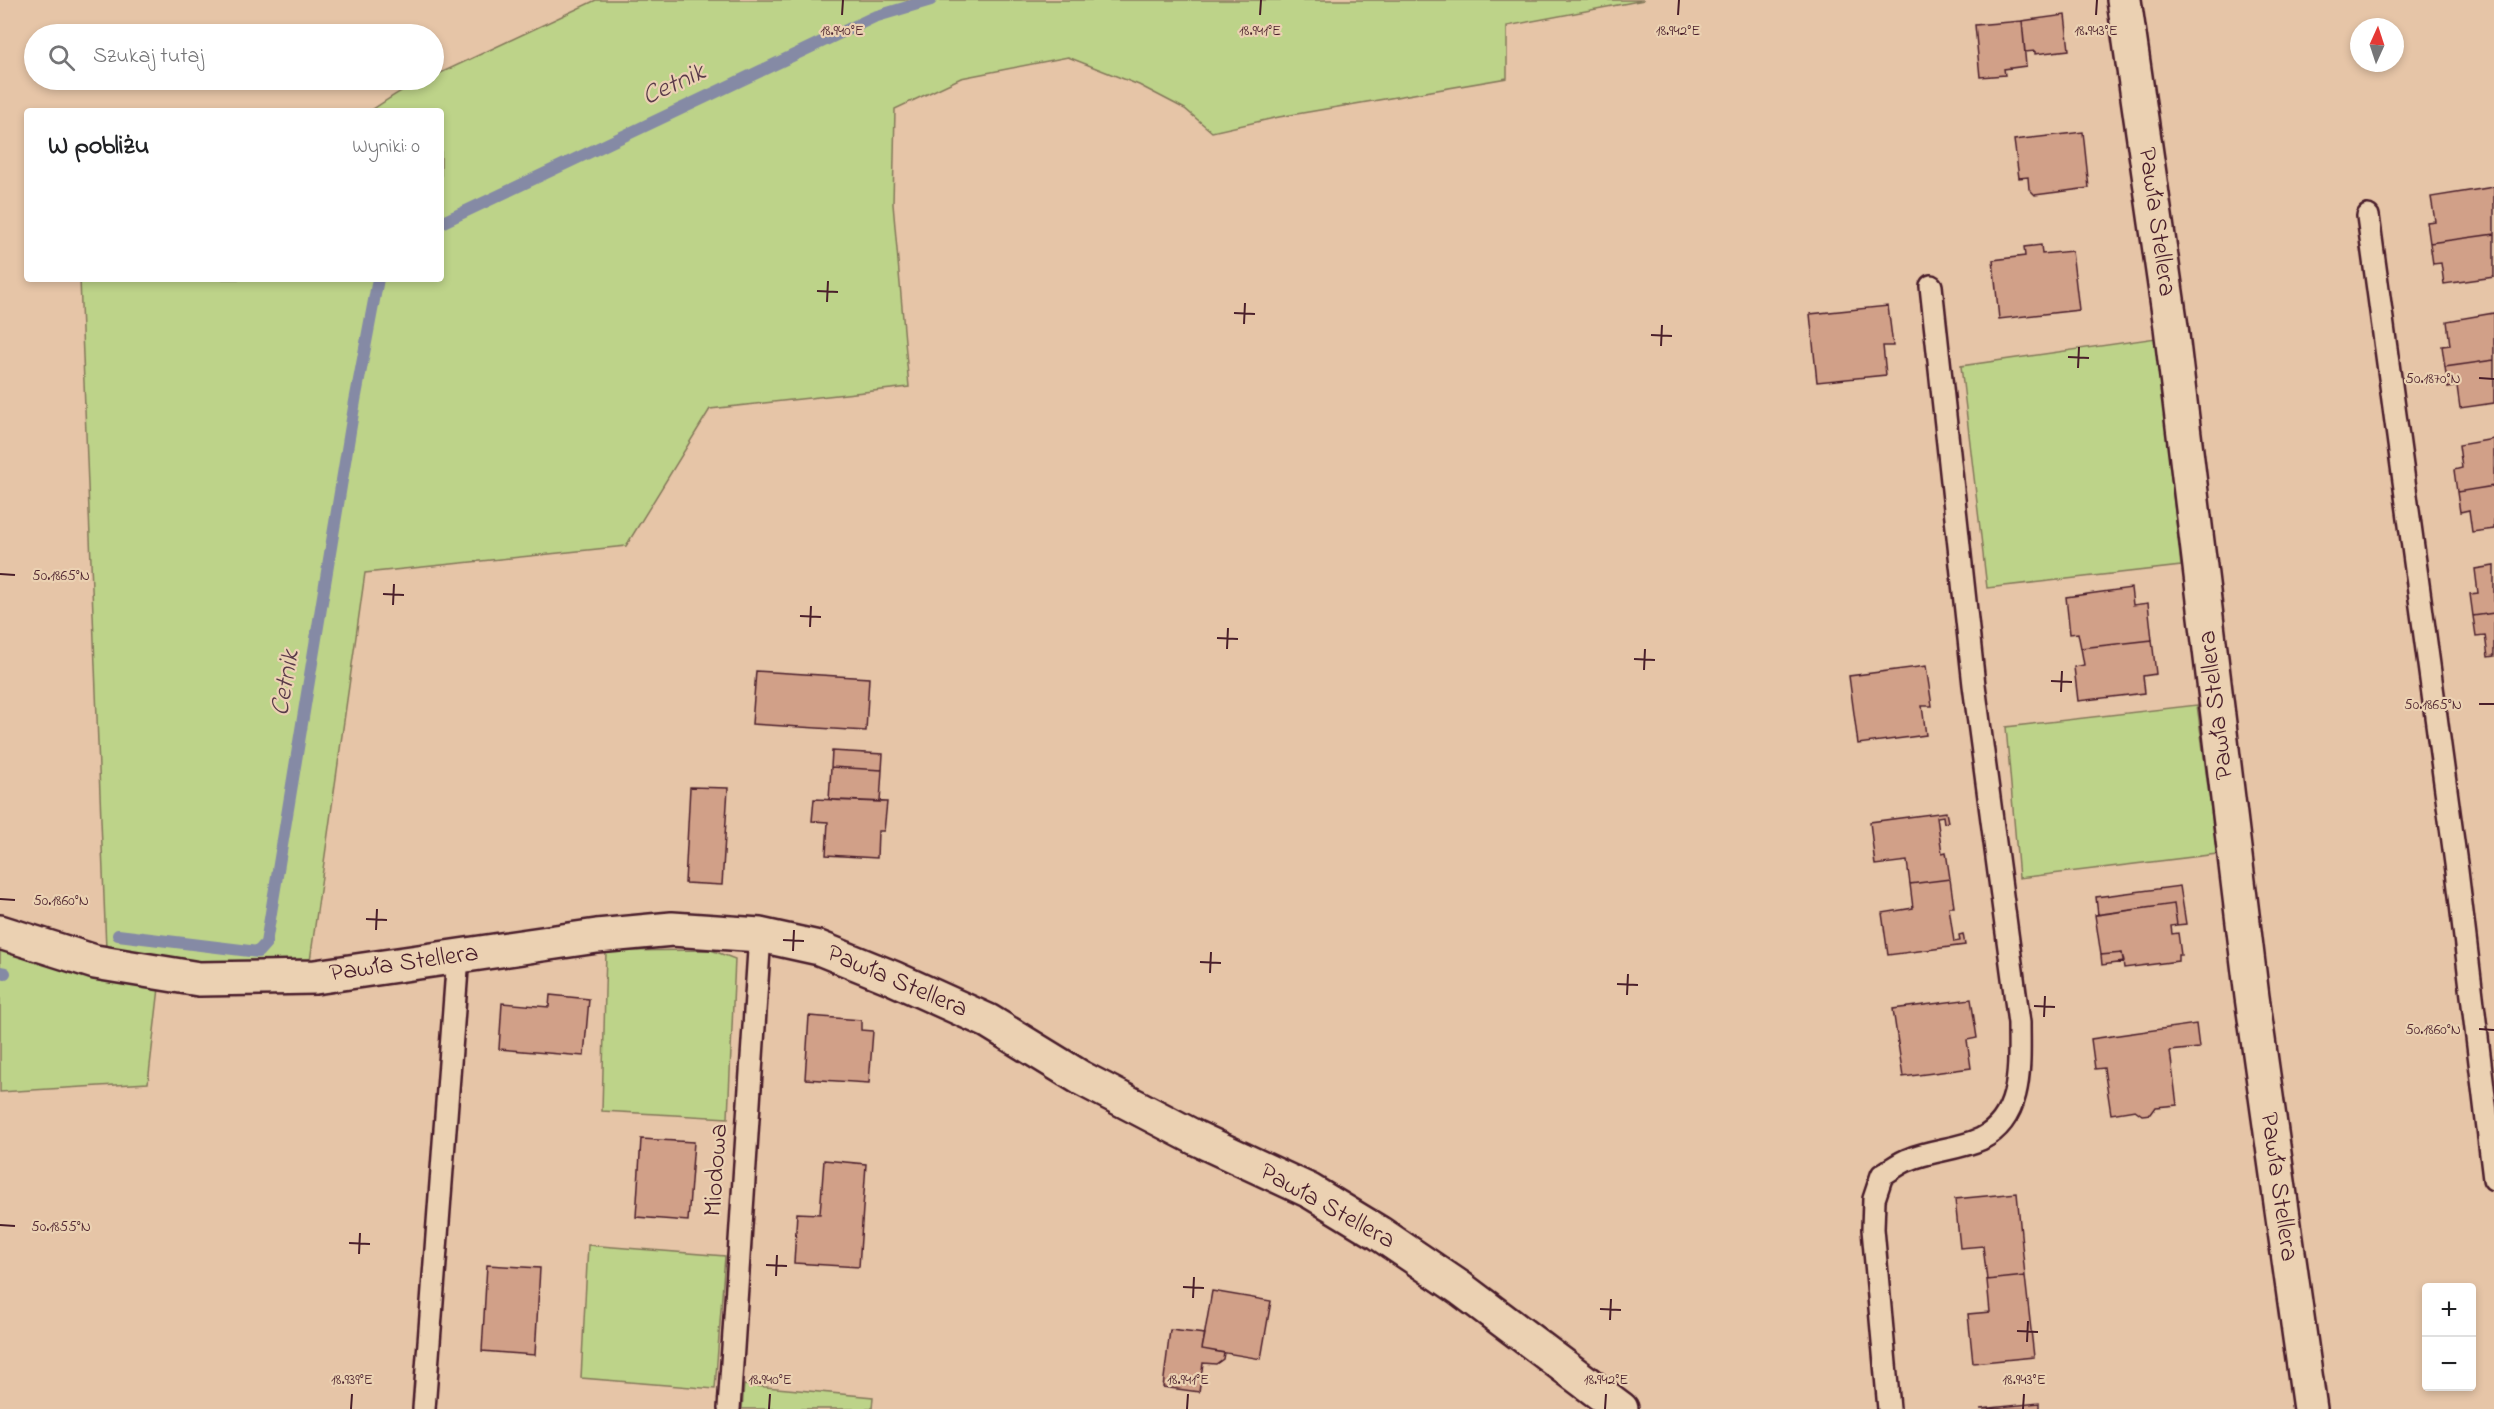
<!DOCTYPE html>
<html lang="pl">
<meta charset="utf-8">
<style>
body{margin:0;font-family:"Indie Flower",sans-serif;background:#f2f2f2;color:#202124}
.controls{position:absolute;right:18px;bottom:18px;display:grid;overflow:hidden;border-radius:6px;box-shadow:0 3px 9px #0003}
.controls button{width:54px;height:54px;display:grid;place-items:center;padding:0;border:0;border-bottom:2px solid #e0e0e0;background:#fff;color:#202124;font:30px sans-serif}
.compass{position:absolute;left:2350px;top:18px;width:54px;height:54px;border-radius:50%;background:#fff;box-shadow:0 3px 9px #0003;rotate:3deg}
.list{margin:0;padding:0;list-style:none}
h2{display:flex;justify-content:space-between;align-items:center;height:78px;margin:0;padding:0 24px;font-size:26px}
h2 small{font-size:20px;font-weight:400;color:#757577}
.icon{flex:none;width:33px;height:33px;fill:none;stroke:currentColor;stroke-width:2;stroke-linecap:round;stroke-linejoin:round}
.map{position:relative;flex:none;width:2494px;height:1409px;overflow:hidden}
.search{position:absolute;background:#fff;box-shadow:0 3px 9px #0003;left:24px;top:24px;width:420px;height:66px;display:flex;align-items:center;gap:15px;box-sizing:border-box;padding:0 21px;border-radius:33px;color:#757577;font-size:22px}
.panel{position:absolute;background:#fff;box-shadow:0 3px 9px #0003;left:24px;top:108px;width:420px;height:174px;border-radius:6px}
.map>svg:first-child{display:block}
.green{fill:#bdd389;stroke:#84795a;stroke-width:1.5}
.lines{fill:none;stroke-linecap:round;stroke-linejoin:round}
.stream{stroke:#858aa5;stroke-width:12}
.building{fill:#d1a088;stroke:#4a1f2b;stroke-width:1.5}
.service-casing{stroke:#4a1f2b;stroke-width:26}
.minor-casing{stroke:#4a1f2b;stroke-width:38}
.service{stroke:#ebd1b2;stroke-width:21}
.minor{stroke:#ebd1b2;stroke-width:33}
.ticks{fill:none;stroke:#4a1f2b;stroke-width:2}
.labels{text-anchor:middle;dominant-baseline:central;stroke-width:4.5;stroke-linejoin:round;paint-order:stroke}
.street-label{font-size:26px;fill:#4a1f2b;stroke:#ebd1b2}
.water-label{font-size:27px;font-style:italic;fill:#593a49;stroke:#ebd1b2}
.ticks-label{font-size:15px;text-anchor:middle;fill:#4a1f2b;stroke:#ebd1b2;stroke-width:4.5;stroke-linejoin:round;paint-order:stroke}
</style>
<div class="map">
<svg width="2494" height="1409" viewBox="0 0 2494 1409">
<rect width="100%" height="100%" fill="#e6c5a7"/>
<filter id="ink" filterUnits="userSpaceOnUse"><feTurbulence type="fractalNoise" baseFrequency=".0167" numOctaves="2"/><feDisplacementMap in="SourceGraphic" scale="12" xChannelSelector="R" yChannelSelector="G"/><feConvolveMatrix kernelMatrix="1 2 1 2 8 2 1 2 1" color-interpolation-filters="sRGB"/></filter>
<g filter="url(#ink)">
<path class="green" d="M596 0H1644L1507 26V78L1279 117 1212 132 1185 109 1139 85 1068 57 961 78 895 109 893 204 909 387 710 409 626 546 365 573 310 961 198 963 106 949 80 279H441V111H370C388 100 412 80 434 80V76Z
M2156 338 2181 566 1987 588 1961 366Z
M2197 705 2217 854 2019 878 2006 727Z
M0 947 159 988 148 1083 0 1092Z
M711 950 735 959 728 1118 602 1111 606 951Z
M588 1245 725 1256 715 1389 581 1378Z
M744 1385 873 1397 872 1409H742Z"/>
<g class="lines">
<path class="stream" d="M441 223 874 17 931 0
M118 935 258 952 266 943 355 401 378 279
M0 972 5 973"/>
</g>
<path class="building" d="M2065 15 2069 50 2035 54V51L2025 52 2022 21Z
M2022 21 2026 66 2004 69 2005 75 1980 77 1975 25Z
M2083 132 2089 188 2035 195 2029 189 2028 177 2019 178 2014 140Z
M2494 187V234L2430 243 2427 222 2435 221 2431 197Z
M2494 234V277L2444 284 2441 263 2433 264 2430 243Z
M2041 245 2042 254 2072 251 2079 310 1999 319 1993 260 2025 256 2024 247Z
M1888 306 1893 346H1883L1886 375 1817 382 1810 314Z
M2494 313V360L2445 367 2442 346 2450 345 2447 321Z
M2494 360V403L2460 408 2457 386 2448 388 2445 367Z
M2494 439V486L2457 492 2454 470 2462 468 2459 445Z
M2494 486V529L2472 532 2469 510 2460 512 2457 492Z
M2494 566V613L2473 616 2470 594 2478 593 2475 569Z
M2131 588 2133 605 2148 603 2152 640 2081 648 2078 633 2070 634 2066 597Z
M2494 613V656L2488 657 2485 635 2476 636 2473 616Z
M2152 640 2156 674 2143 676 2145 693 2078 701 2074 667 2084 665 2081 648Z
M1926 666 1932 706H1922L1926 735 1858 744 1849 676Z
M756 671 869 678 866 731 752 724Z
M832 751 883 754 882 770 831 767Z
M831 767 882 770 880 802 829 800Z
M690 787 728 788 722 885 685 883Z
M814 799 887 802 884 831H878L877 858 826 855 828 822 812 821Z
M1946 812 1948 822 1944 823 1943 816 1937 817 1942 853 1946 852 1950 879 1910 884 1907 861 1875 865 1870 822Z
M1950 879 1954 907H1949L1954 942 1960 941 1959 935 1963 934 1965 945 1888 955 1882 913 1913 908 1910 884Z
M2180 886 2186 924 2177 925 2174 904 2098 915 2096 897Z
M2174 904 2177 925 2171 926 2172 934 2178 933 2181 955H2178V961L2124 968 2122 953 2101 955 2095 915Z
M2122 953 2124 962 2102 965 2101 955Z
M550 995 589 999 584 1056 499 1049 502 1003 549 1007Z
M1971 999 1977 1038 1967 1040 1971 1068 1903 1077 1893 1009Z
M809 1016 861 1020V1030L873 1031 869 1083 805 1079Z
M2196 1024 2199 1048 2170 1051 2177 1105 2156 1107 2151 1114 2142 1115 2135 1110 2111 1114 2104 1068 2095 1069 2091 1039Z
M641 1139 694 1142 688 1221 636 1217Z
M824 1160 866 1164 859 1267 794 1263 797 1213 820 1214Z
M2017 1193 2025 1276 1987 1280 1983 1246 1960 1248 1955 1199Z
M487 1265 540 1268 535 1355 482 1351Z
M2025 1276 2034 1357 1973 1363 1968 1314 1990 1312 1987 1280Z
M1212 1291 1271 1301 1261 1359 1202 1349Z
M1170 1330 1205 1334 1202 1349 1224 1353 1223 1359 1216 1364 1203 1363 1199 1392 1163 1387Z
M2039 1403V1409H1980Z"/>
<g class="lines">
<g class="service-casing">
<path id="service" d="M2368 216 2457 871 2494 1179
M424 1409 458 956
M729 1409 760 935
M1889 1409 1873 1229 1874 1199 1882 1175C1891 1170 1900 1162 1910 1159 1932 1150 1959 1149 1981 1139 2024 1117 2019 1064 2019 1023L1974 685 1931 286"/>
</g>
<g class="minor-casing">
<path id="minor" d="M2124 0 2171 327 2252 997 2310 1409
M0 932 95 962 199 979 315 977 597 936 672 929 760 935 819 948 893 978 988 1021 1081 1078 1196 1138 1310 1191 1379 1233 1460 1288 1621 1409"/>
</g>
<use href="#service" class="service"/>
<use href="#minor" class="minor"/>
</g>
</g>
<path class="ticks" d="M842 15 843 0M1260 15 1261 0M1678 15 1679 0M2096 15 2097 0M817 291 838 292M827 302 828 281M1234 313 1255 314M1244 324 1245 303M1651 335 1672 336M1661 346 1662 325M2068 357 2089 358M2078 368 2079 347M2479 378 2494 379M0 574 15 575M383 594 404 595M393 605 394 584M800 616 821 617M810 627 811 606M1217 638 1238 639M1227 649 1228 628M1634 659 1655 660M1644 670 1645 649M2051 681 2072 682M2061 692 2062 671M2479 704H2494M0 899 15 900M366 919 387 920M376 930 377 909M783 940 804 941M793 951 794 930M1200 962 1221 963M1210 973 1211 952M1617 984 1638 985M1627 995 1628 974M2034 1006 2055 1007M2044 1017 2045 996M2479 1029 2494 1030M0 1225 15 1226M349 1243 370 1244M359 1254 360 1233M766 1265 787 1266M776 1276 777 1255M1183 1287 1204 1288M1193 1298 1194 1277M1600 1309 1621 1310M1610 1320 1611 1299M2017 1331 2038 1332M2027 1342 2028 1321M351 1409 352 1394M769 1409 770 1394M1187 1409 1188 1394M1605 1409 1606 1394M2023 1409 2024 1394"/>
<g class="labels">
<g class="street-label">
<text transform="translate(2156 222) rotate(82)">Pawła Stellera</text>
<text transform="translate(2217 705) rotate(-97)">Pawła Stellera</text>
<text transform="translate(404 964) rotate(-8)">Pawła Stellera</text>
<text transform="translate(897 982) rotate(23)">Pawła Stellera</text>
<text transform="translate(717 1170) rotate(-86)">Miodowa</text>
<text transform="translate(2278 1187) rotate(82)">Pawła Stellera</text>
<text transform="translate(1327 1207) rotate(29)">Pawła Stellera</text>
</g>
<g class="water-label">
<text transform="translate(674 85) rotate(-25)">Cetnik</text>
<text transform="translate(286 683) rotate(-80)">Cetnik</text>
</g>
</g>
<g class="ticks-label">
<text x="842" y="35">18.940°E</text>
<text x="1260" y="35">18.941°E</text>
<text x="1678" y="35">18.942°E</text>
<text x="2096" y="35">18.943°E</text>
<text x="2433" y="383">50.1870°N</text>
<text x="61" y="580">50.1865°N</text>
<text x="2433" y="709">50.1865°N</text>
<text x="61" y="905">50.1860°N</text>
<text x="2433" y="1034">50.1860°N</text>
<text x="61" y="1231">50.1855°N</text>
<text x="352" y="1384">18.939°E</text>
<text x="770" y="1384">18.940°E</text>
<text x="1188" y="1384">18.941°E</text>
<text x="1606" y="1384">18.942°E</text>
<text x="2024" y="1384">18.943°E</text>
</g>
</svg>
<div class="controls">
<button>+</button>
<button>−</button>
</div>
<svg class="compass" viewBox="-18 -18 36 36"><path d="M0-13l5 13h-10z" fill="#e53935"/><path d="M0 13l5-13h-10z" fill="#757577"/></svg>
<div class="search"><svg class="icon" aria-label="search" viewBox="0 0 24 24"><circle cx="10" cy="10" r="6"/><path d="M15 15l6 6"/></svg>Szukaj tutaj</div>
<section class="panel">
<h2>W pobliżu<small>Wyniki: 0</small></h2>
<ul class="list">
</ul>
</section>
</div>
